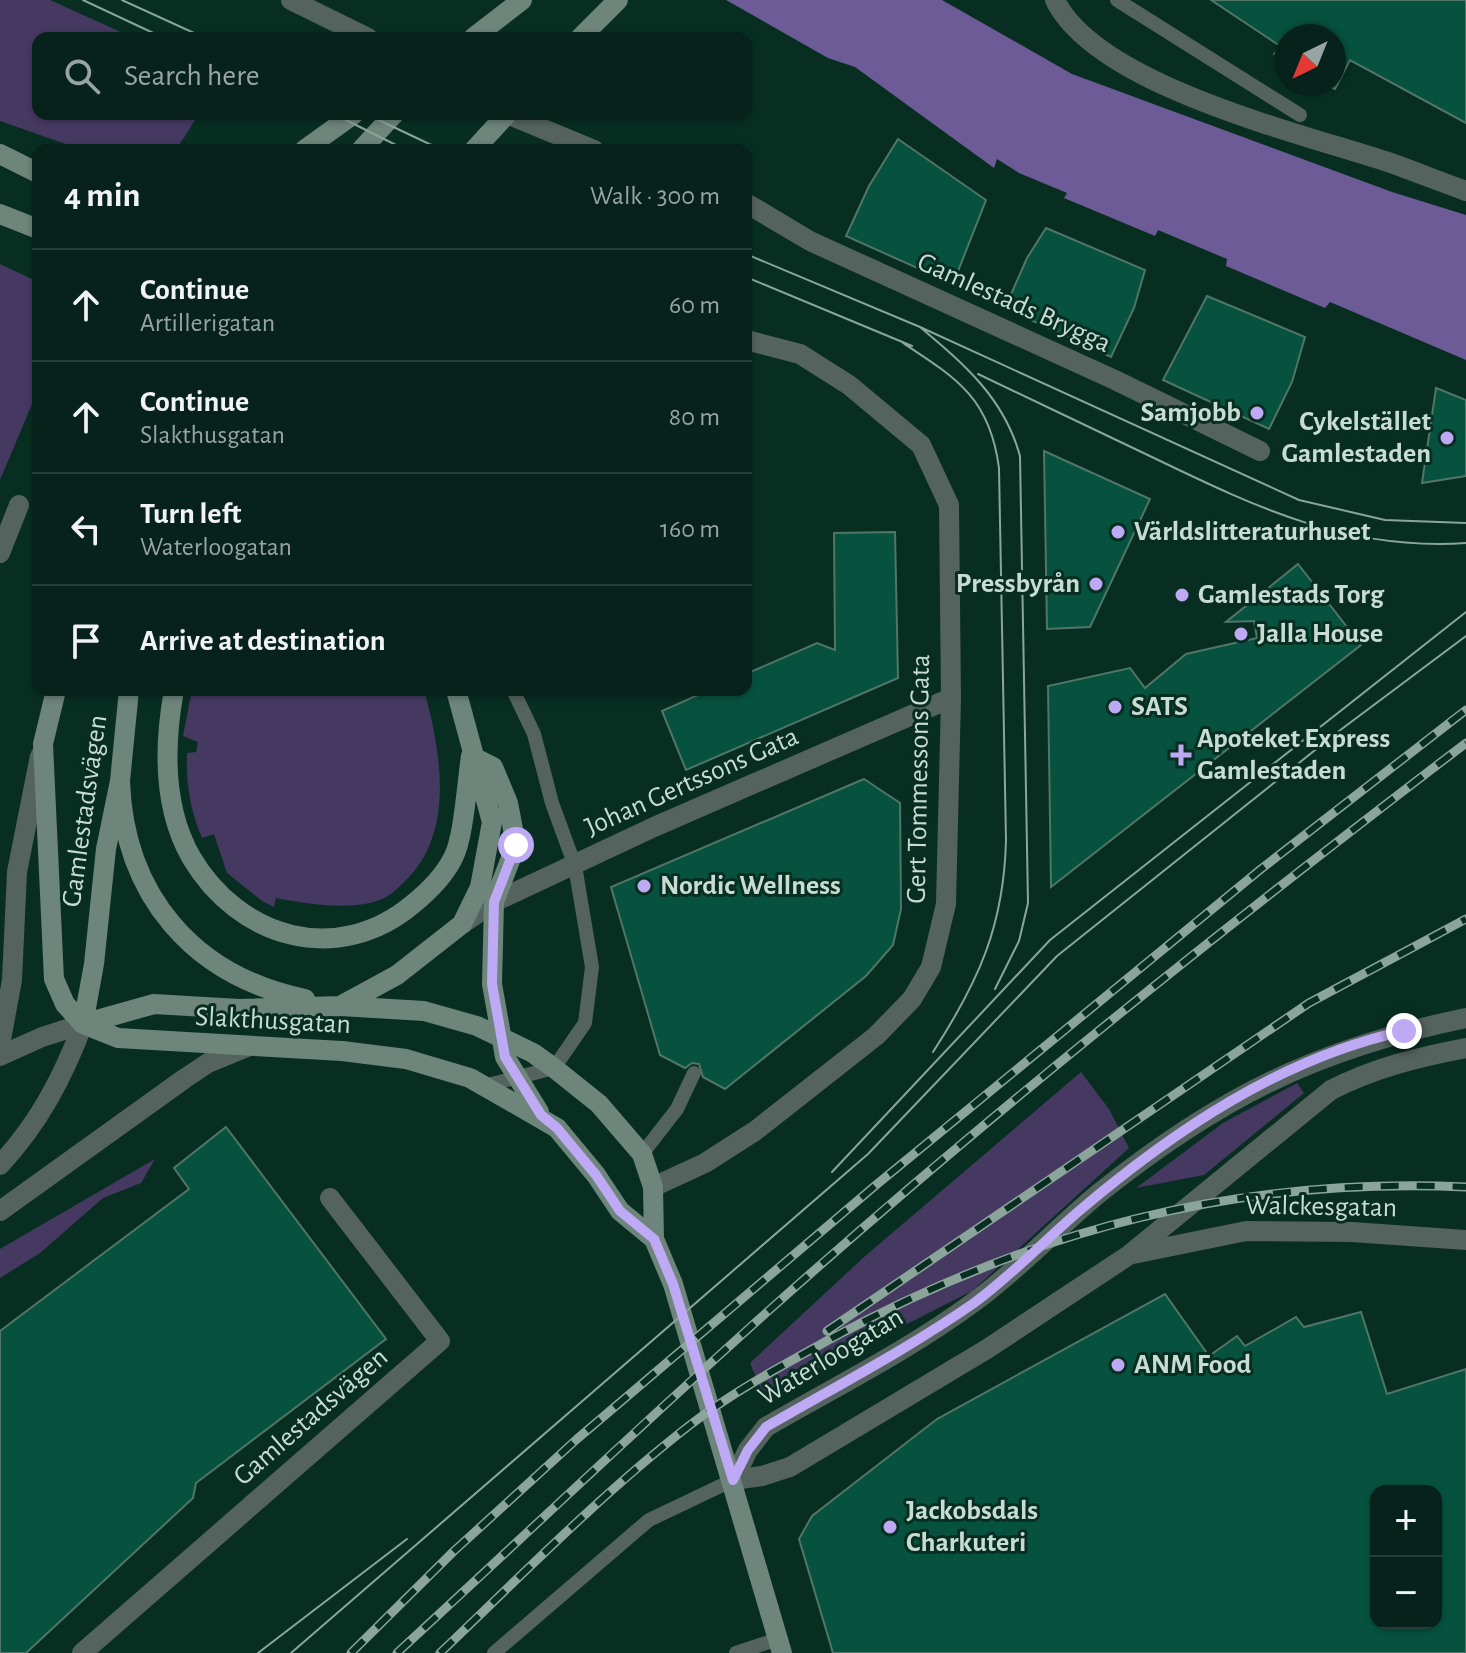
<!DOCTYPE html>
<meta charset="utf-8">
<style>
body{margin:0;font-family:"Alegreya Sans",sans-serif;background:#142f27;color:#f1f3f6}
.controls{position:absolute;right:24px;bottom:24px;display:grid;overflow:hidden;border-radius:16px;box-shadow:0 2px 6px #0004}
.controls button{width:72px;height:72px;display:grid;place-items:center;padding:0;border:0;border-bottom:2px solid #273f39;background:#06221a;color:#f1f3f6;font:40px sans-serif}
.compass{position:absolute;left:1274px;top:24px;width:72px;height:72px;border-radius:50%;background:#06221a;box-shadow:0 2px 6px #0004;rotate:223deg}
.stop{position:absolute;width:24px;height:24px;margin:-18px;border:6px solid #bea9f4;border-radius:50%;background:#fff}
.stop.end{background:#bea9f4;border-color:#fff;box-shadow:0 2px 8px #0008}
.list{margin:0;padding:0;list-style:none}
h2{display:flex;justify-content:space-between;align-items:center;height:104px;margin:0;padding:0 32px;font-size:34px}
h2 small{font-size:26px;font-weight:400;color:#98a4a2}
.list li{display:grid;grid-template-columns:52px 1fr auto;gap:24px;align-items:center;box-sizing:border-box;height:112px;padding:0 32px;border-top:2px solid #273f39}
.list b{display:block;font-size:30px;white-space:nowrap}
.list p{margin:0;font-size:26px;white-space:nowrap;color:#98a4a2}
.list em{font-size:26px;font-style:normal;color:#98a4a2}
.icon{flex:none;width:44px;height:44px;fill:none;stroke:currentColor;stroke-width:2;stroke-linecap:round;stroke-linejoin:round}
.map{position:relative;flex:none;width:1466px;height:1653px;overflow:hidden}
.search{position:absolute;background:#06221a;box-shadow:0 2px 6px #0004;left:32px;top:32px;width:720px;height:88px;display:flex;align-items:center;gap:20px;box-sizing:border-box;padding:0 28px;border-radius:16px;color:#98a4a2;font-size:30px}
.panel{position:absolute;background:#06221a;box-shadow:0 2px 6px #0004;left:32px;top:144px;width:720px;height:552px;border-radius:16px}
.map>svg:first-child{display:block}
.green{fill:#453962}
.water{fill:#6d5b97}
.building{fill:#07523f;stroke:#517567;stroke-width:2;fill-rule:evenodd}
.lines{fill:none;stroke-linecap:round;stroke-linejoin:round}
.service{stroke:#54635d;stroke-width:14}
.minor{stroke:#54635d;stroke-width:20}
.tertiary{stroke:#54635d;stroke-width:20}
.secondary{stroke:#6d857b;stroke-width:20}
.tram{stroke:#8ba59b;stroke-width:2}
.rail-casing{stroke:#8ba59b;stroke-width:9}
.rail{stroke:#082e22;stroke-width:6;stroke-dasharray:18;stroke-linecap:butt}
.route{stroke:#bea9f4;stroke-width:10}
.poi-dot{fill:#bea9f4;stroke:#082e22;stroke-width:3}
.labels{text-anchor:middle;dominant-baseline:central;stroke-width:6;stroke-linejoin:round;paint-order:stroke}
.street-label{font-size:28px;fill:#c8dcd4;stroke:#082e22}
.poi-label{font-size:28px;font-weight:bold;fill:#c8dcd4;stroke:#082e22;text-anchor:start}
</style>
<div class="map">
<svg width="1466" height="1653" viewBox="0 0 1466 1653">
<rect width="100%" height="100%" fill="#082e22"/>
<path class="green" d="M0 0H50L134 38H38V114H199L176 150H83L0 121Z
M0 264 38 282V390L0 480Z
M192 690H424C441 751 456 834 404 882 397 889 390 896 380 900 348 911 308 904 276 898L274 907 262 901 227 873 214 834 202 838C190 810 186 783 187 753L196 752 198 742 183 736Z
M1081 1072 1109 1109 1129 1148 972 1291 812 1372 766 1401 750 1363 864 1257Z
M1297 1083 1304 1093 1204 1175 1136 1188 1223 1123Z
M155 1159 141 1183 103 1198 40 1253 0 1278V1249Z"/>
<path class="water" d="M726 0H942L1072 74 1392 192 1466 215V360L1330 302 1325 308 1226 266 1227 259 1158 230 1155 236 1064 198 1067 193 1019 173 997 159 994 168 855 67 828 58Z"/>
<path class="building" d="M1211 0H1466V123L1350 60 1335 89 1325 84H1334V36H1286V62L1274 54 1280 46Z
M898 139 986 200 953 284 846 236 869 186Z
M1046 228 1145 270 1134 308 1111 357 1005 308 1027 258Z
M1207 296 1305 337 1292 382 1269 429 1163 380Z
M1436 388 1466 400V476L1422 483Z
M1044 451 1150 499 1090 627 1047 629Z
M895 532 898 678 686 770 662 711 709 690H746V674L817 643 835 650 834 533Z
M1298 564 1361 645 1051 887 1048 686 1130 668 1145 688 1186 654 1257 638 1254 621 1226 622Z
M864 779 900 803 901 909 893 945 866 976 725 1089 703 1077 699 1064 692 1063 685 1068 660 1055 611 887Z
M226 1127 386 1339 196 1483 193 1498 26 1653H0V1331L189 1189 174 1168Z
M1165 1294 1209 1356 1237 1336 1245 1346 1296 1317 1304 1327 1361 1312 1387 1394 1466 1369V1653H833L799 1539 812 1516 937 1419ZM1376 1491H1436V1623H1376Z"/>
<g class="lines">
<path class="service" d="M1117 0 1300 115
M488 1085 554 1068 585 1023 592 967 575 866 552 803 534 734 513 690
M642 1154 677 1109 694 1073
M494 1653 649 1520 733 1480
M736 1653 778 1639"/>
<path class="minor" d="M291 0 368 38
M1055 0C1097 86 1304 134 1391 163 1416 172 1441 182 1466 191
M507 114 594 150
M746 203 810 241 1115 380 1260 451
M0 553 19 505
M462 924 494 902 654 827 951 698
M653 1187 705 1163 755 1131 876 1036 912 999 931 967 946 904 951 698 949 505 921 445 849 385 800 354 746 340
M1133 1254 1246 1231 1352 1232 1466 1240
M733 1480 748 1450 766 1427C835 1387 909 1350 974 1302 1018 1270 1056 1229 1098 1194 1218 1098 1315 1049 1466 1018
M733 1480 762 1476 790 1467 987 1349 1129 1255 1331 1090C1374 1068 1418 1057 1466 1048
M82 1653 440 1341 330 1198"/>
<path class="tertiary" d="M0 1045 12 980 17 872 40 756
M0 1056 42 1037 83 1024
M0 1165C39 1123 63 1077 83 1024
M0 1211 184 1079 208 1063 247 1047"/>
<path class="secondary" d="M473 38 522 0
M580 38 618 0
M304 150 354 114
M361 150 394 114
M474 150 507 114
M0 154 38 173
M0 214 38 229
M56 690 43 744 54 979 65 1004 83 1024 118 1038 342 1051 406 1059 470 1078 557 1128 596 1175 620 1211 654 1239
M174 690C164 745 162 806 191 857 239 939 338 967 413 904 429 891 444 876 453 858 464 838 467 781 471 756
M471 756 493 767 508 803 516 845 494 902 492 984 505 1057 539 1112
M120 781C124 895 193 976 305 999
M340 1006 397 975 462 924 480 887 492 822 456 690
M83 1024 154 1004 239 1009 340 1006 424 1011 477 1026 533 1053 554 1068 599 1104 642 1154 653 1187 654 1239 673 1284 782 1653
M83 1024 94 964 106 849 120 781 129 690"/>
<path class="tram" d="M83 0 164 38
M122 0 205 38
M334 114 406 150
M366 114 442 150
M746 254 920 327 1299 500 1385 520 1466 523
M746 277 912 346
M920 327C965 365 1004 398 1020 456L1028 903 1019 941 995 989
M903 343C958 379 990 399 999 468L1006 840C1004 925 979 981 933 1052
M978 374C1037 402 1095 430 1154 458 1258 508 1347 551 1466 543
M832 1172 1050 940 1466 612
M258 1653 407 1539
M291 1653 868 1154 1057 956 1339 731 1466 636"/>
<g class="rail-casing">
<path id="rail" d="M827 1331 1309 1003 1466 919
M351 1653 454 1551 577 1439 876 1185 1261 869 1466 710
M397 1653C520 1540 641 1425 766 1313 990 1113 1227 925 1466 743
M440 1653C521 1576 601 1494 690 1425 734 1391 785 1364 834 1337 1036 1229 1236 1177 1466 1187"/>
</g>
<use href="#rail" class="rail"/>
</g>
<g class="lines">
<path class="route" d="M516 845 494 902 492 984 505 1057 541 1115 557 1128 596 1175 620 1211 654 1239 673 1284 733 1480 748 1450 766 1427C835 1387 908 1349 974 1303 1011 1276 1044 1241 1079 1211 1173 1131 1281 1058 1404 1031"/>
</g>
<g class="poi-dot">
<circle cx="1257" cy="413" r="8"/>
<circle cx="1447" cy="438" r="8"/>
<circle cx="1118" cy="532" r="8"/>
<circle cx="1096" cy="584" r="8"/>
<circle cx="1182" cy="595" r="8"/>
<circle cx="1241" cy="634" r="8"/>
<circle cx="1115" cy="707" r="8"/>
<path d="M1177 743h8v8h8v8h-8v8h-8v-8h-8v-8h8z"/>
<circle cx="644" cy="886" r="8"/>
<circle cx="1118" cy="1365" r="8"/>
<circle cx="890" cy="1527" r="8"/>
</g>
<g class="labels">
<g class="street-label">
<text transform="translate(1014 303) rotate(24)">Gamlestads Brygga</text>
<text transform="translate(919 779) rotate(-89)">Gert Tommessons Gata</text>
<text transform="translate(692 782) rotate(-24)">Johan Gertssons Gata</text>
<text transform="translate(85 811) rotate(-82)">Gamlestadsvägen</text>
<text transform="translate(273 1021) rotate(3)">Slakthusgatan</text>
<text transform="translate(1321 1207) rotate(1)">Walckesgatan</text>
<text transform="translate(831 1357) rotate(-31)">Waterloogatan</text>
<text transform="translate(311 1417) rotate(-41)">Gamlestadsvägen</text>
</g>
<g class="poi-label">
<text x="1241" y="413" text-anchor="end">Samjobb</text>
<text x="1431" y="422" text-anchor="end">Cykelstället<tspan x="1431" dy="32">Gamlestaden</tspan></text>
<text x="1134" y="532">Världslitteraturhuset</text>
<text x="1080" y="584" text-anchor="end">Pressbyrån</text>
<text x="1198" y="595">Gamlestads Torg</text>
<text x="1257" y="634">Jalla House</text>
<text x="1131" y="707">SATS</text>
<text x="1197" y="739">Apoteket Express<tspan x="1197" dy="32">Gamlestaden</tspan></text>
<text x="660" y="886">Nordic Wellness</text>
<text x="1134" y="1365">ANM Food</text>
<text x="906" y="1511">Jackobsdals<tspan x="906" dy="32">Charkuteri</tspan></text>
</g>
</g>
</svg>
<div class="controls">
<button>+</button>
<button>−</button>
</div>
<svg class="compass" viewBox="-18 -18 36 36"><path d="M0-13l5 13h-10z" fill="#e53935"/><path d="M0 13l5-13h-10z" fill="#98a4a2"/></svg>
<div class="stop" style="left:516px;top:845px"></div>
<div class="stop end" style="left:1404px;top:1031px"></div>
<div class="search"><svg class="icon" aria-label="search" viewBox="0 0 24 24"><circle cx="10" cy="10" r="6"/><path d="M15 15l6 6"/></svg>Search here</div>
<section class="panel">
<h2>4 min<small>Walk · 300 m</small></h2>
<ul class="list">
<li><svg class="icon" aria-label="ahead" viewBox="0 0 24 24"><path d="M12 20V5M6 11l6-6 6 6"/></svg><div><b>Continue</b><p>Artillerigatan</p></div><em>60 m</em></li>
<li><svg class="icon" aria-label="ahead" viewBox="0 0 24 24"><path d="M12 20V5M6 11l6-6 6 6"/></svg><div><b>Continue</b><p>Slakthusgatan</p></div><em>80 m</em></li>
<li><svg class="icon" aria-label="left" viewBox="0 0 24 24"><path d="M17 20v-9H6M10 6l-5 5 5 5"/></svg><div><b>Turn left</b><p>Waterloogatan</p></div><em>160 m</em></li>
<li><svg class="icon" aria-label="arrive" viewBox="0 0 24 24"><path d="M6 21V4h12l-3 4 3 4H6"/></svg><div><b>Arrive at destination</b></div></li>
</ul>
</section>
</div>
